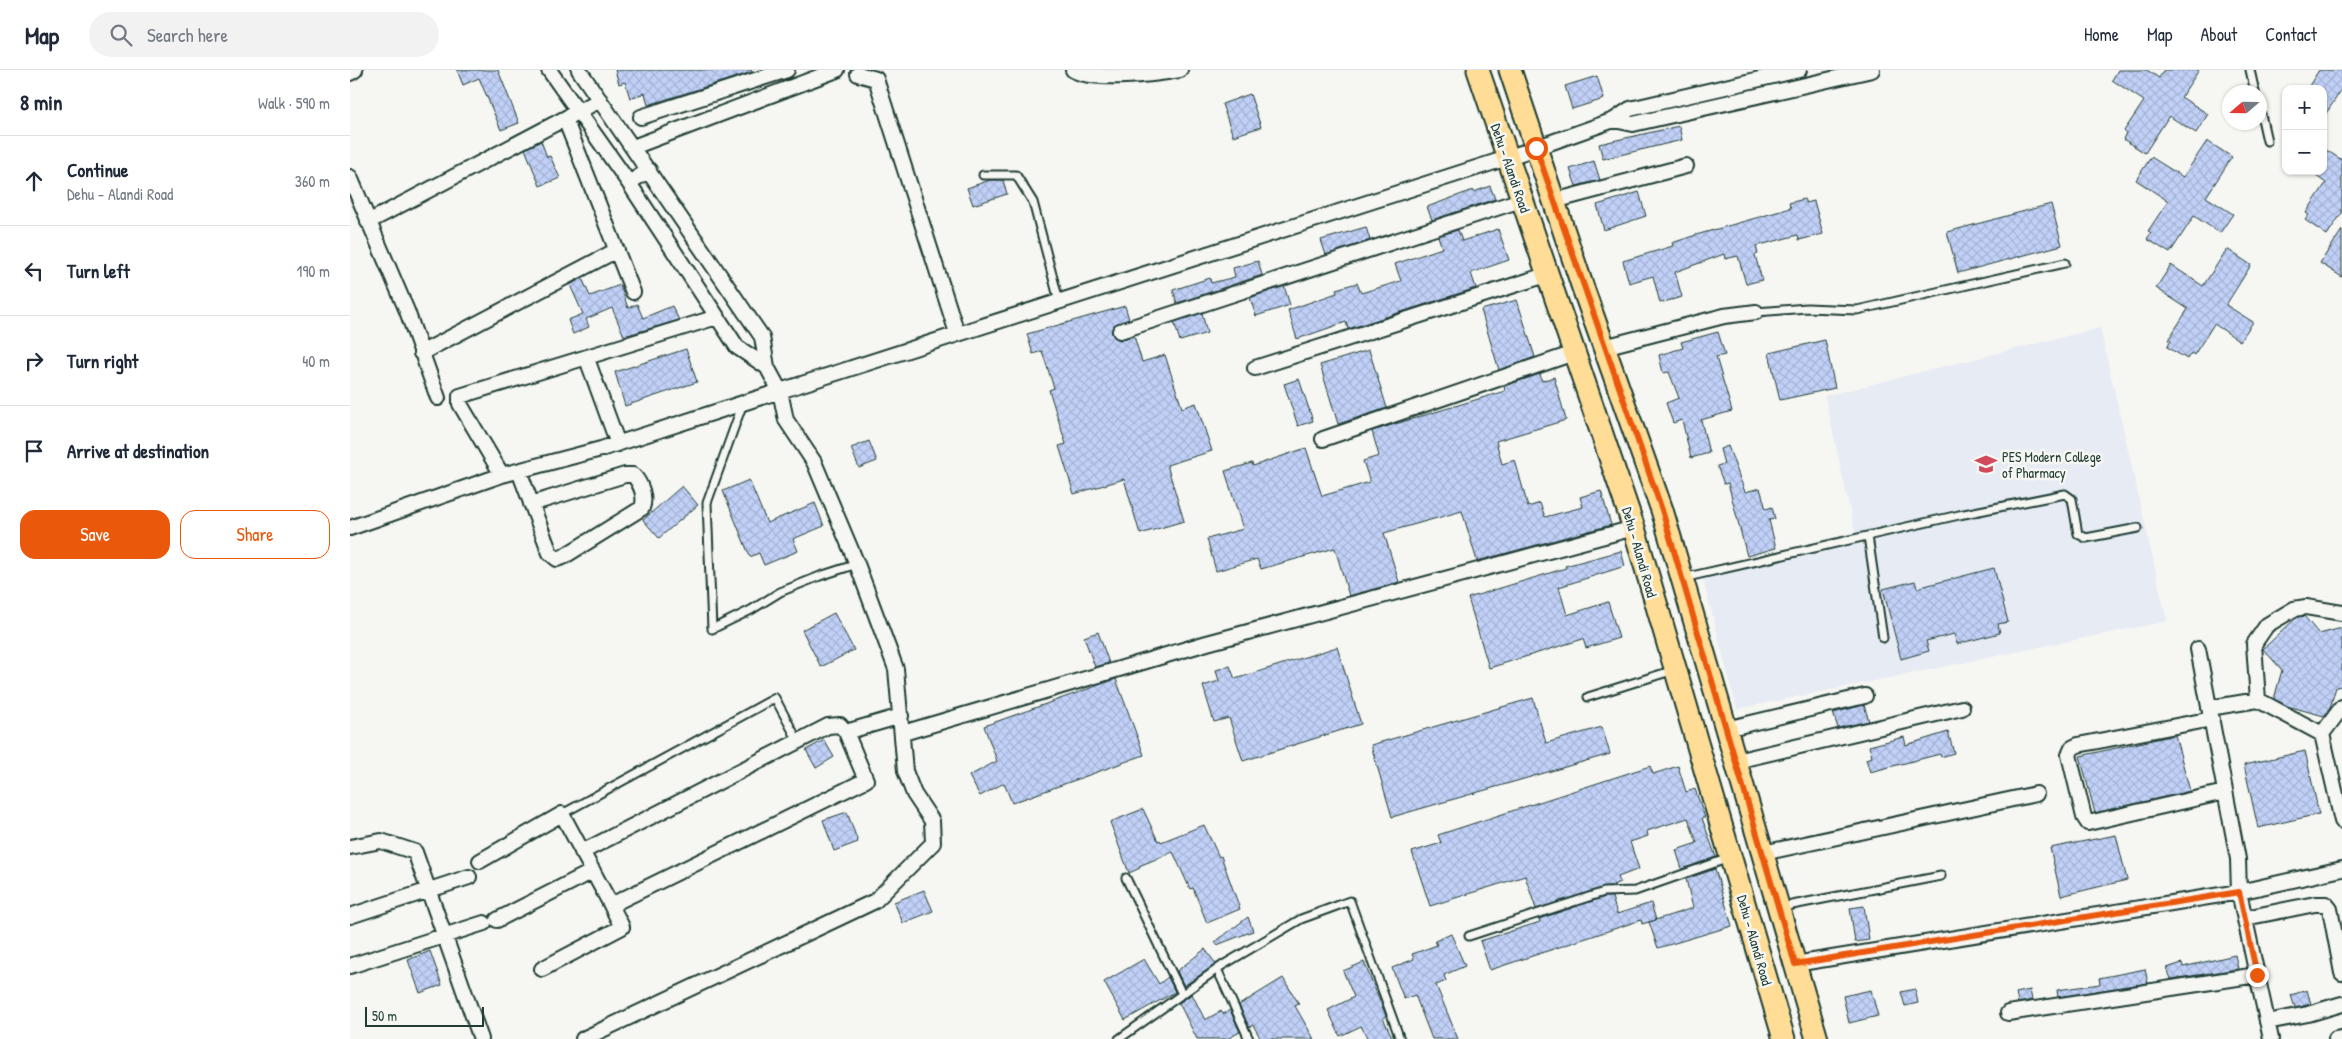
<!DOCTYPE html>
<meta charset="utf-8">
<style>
body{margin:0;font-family:"Patrick Hand",sans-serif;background:#f2f2f3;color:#1f2937}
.controls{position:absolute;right:15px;top:15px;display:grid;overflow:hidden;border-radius:10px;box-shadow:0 1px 4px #0004}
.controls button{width:45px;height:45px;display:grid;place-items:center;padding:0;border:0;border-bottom:1px solid #e0e1e3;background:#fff;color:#1f2937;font:25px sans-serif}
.compass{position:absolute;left:1872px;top:15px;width:45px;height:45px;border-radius:50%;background:#fff;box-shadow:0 1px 4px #0004;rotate:250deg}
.scale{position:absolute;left:15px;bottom:12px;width:119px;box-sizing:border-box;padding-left:5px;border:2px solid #1f3d34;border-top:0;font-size:14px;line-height:18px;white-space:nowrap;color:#1f3d34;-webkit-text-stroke:4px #f6f6f2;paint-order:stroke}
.stop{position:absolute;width:15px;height:15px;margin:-11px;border:4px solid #ea580c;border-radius:50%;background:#fff}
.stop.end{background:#ea580c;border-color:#fff;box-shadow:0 1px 5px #0008}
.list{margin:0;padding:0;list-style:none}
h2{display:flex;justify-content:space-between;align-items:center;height:65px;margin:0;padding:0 20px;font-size:21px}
h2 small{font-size:16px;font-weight:400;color:#747a83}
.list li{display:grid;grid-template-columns:32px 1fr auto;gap:15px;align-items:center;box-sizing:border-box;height:90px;padding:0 20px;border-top:1px solid #e0e1e3}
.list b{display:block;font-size:19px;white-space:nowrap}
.list p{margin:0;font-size:16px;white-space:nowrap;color:#747a83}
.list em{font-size:16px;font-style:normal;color:#747a83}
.actions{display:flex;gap:10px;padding:15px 20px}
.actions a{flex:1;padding:11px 0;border:1px solid #ea580c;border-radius:15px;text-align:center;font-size:18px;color:#ea580c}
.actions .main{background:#ea580c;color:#fff}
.icon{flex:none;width:28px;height:28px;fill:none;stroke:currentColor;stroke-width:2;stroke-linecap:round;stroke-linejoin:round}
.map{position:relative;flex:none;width:1992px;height:969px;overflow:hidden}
header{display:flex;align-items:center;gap:30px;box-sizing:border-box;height:70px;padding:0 25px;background:#fff;border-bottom:1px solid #e0e1e3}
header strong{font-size:24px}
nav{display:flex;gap:28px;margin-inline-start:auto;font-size:18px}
.search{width:350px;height:45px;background:#f2f2f3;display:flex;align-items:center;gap:12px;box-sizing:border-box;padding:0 18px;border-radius:28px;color:#747a83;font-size:19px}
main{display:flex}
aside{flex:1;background:#fff}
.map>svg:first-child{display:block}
.built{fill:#e6ebf4}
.building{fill:url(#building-cross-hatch);stroke:#1f3d34}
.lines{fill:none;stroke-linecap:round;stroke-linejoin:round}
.service-casing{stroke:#1f3d34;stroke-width:11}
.minor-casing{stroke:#1f3d34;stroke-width:18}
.primary-casing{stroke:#1f3d34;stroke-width:25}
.service{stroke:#f6f6f2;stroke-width:7}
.minor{stroke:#f6f6f2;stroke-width:14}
.primary{stroke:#ffdd96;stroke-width:21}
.route{stroke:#ea580c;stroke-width:6}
.labels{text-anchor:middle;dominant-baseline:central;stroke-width:5;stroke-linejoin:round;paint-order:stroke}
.street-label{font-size:14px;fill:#1f3d34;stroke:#f6f6f2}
.poi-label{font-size:14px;fill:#1f3d34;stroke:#f6f6f2;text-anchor:start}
</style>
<header>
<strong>Map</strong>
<div class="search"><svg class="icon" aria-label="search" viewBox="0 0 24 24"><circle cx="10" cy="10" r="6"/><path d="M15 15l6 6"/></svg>Search here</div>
<nav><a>Home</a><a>Map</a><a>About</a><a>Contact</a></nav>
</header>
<main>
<aside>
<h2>8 min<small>Walk · 590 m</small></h2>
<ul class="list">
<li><svg class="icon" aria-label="ahead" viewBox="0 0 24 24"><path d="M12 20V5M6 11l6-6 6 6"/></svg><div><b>Continue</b><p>Dehu - Alandi Road</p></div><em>360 m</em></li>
<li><svg class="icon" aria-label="left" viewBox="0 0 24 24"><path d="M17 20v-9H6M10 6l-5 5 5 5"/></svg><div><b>Turn left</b></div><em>190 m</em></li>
<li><svg class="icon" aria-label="right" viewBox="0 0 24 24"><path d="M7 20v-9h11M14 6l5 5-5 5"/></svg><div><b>Turn right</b></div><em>40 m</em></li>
<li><svg class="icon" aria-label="arrive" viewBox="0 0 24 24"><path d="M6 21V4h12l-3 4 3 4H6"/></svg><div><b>Arrive at destination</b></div></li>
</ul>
<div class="actions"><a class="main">Save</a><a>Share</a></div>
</aside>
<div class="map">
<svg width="1992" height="969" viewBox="0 0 1992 969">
<defs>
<pattern id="building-cross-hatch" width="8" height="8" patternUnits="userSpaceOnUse" patternTransform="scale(1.25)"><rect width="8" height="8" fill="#c1d0f7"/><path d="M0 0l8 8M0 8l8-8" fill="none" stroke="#a5b4d4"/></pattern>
</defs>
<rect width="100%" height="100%" fill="#f6f6f2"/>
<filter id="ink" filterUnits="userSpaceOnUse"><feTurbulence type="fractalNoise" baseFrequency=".02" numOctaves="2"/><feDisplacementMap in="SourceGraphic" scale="10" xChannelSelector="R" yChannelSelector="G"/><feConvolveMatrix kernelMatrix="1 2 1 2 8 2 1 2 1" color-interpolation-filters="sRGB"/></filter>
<g filter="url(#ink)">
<path class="built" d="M1750 258 1817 551 1387 639 1351 501 1505 462 1475 326Z"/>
<path class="building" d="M107 0H148L169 53 151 60 129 8 113 15Z
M265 0H401L402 2 298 35 295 23 280 28 275 12 269 14Z
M1768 0H1797L1809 8 1814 0H1849L1831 27 1858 44 1846 63 1819 46 1795 83 1773 69 1776 63 1774 61 1794 31 1762 10Z
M1969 0H1992V19L1973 48V19H1957Z
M1247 6 1254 29 1222 39 1215 16Z
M900 24 911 57 883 66 872 34Z
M1329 56 1332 70 1253 89 1249 74Z
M191 71 197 87 200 86 210 108 190 116 175 79Z
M1857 71 1882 87 1856 127 1883 144 1870 163 1844 146 1820 183 1797 169 1801 163 1798 161 1818 131 1786 110 1801 87 1833 107Z
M1973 78 1992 90V143L1977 165 1955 150 1959 145 1956 143 1976 113 1959 101H1973Z
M1244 91 1250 110 1226 116 1220 99Z
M640 110H653L657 124 623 135 617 118Z
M1140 116 1145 129 1082 150 1077 137 1123 120 1124 122Z
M1289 122 1296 146 1254 160 1247 135Z
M1454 129 1456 133 1464 131 1473 164 1449 170 1448 165 1406 176 1408 184 1405 185 1412 210 1396 214 1388 186 1375 189 1374 184 1325 202 1332 227 1310 233 1303 206 1279 213 1273 191 1323 176 1322 173 1346 165 1441 138 1439 133Z
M1701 134 1712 175 1608 203 1597 162Z
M1016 157 1020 170 976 185 971 170Z
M1148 159 1159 190 1121 203 1126 218 998 259 996 252 947 269 938 240 987 223 986 219 1007 213 1011 223 1051 211 1045 194 1092 178 1088 166 1108 160 1112 171Z
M1992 160V207L1970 193Z
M1877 179 1901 195 1876 235 1903 252 1890 271 1864 254 1844 285 1841 283 1837 289 1817 277 1821 271 1818 270 1838 239 1806 218 1821 195 1853 216Z
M908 191 912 205 827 233 823 220 860 208 861 213 885 207 883 198Z
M232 208 240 226 270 215 278 238 287 234 293 248 322 236 329 250 274 266 262 238 236 249 239 257 223 264 218 250 233 244 220 215Z
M934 216 940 235 906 246 900 228Z
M1167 230 1185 287 1149 300 1131 240Z
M775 236 779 249 764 255 762 264 769 270 784 266 792 292 815 285 832 338 846 333 862 381 817 395 834 451 790 464 774 409 724 424 709 376 716 374 699 320 704 318 692 281 683 284 677 264Z
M852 243 857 263 830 271 824 252Z
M1368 262 1375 285 1366 287 1382 341 1351 350 1359 383 1341 388 1332 350 1323 353 1316 333 1329 328 1319 302 1313 303 1309 285 1333 278 1331 272Z
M1475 270 1485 318 1430 330 1419 283Z
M336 279 347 312 275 336 265 302Z
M1019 280 1037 338 988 354 970 295Z
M1190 304 1192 311 1204 307 1216 350 1146 371 1152 394 1165 390 1178 437 1190 433 1195 447 1233 437 1230 427 1251 421 1261 455 1127 491 1112 441 1034 463 1049 512 999 526 985 478 911 499 907 489 866 501 857 469 893 459 875 401 902 393 903 396 956 378 972 426 1020 412 1013 391 1029 386 1022 361 1155 321 1154 316Z
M949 309 963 351 948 356 934 314Z
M519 371 527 391 509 398 501 378Z
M1378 376 1395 422 1410 418 1416 439 1422 437 1425 449 1419 450 1426 478 1397 486 1378 413 1374 414 1367 396 1374 394 1370 379Z
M399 410 417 453 465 433 474 456 443 469 448 481 414 495 409 483 400 487 373 421Z
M332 416 348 435 309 468 293 450Z
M1271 481 1275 496 1209 517 1217 545 1258 532 1269 568 1236 578 1233 569 1139 598 1118 528 1216 498 1215 496Z
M1644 498 1658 552 1648 554 1650 563 1607 574 1604 564 1576 571 1579 581 1551 589 1533 519 1565 511 1567 518Z
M484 543 504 580 471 597 452 560Z
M1954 546 1969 564 1992 558V616L1986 617 1980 638 1974 646 1937 636 1924 629 1932 600 1913 579 1947 547Z
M748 562 759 593 745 597 734 567Z
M987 577 1011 654 893 691 879 648 864 652 853 616 869 611 866 600 880 596 885 609Z
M766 609 794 685 662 733 654 713 630 726 619 706 647 691 634 656Z
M1183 628 1196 673 1252 657 1260 684 1042 747 1021 675Z
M1514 635 1519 651 1488 658 1483 643Z
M1598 662 1604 683 1591 687 1590 684 1520 702 1516 689 1522 687 1519 676 1554 667 1556 675Z
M1825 665 1840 721 1745 743 1730 686Z
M474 670 484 687 466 698 456 680Z
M1955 681 1969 744 1908 758 1894 695Z
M1300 696 1303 704 1328 696 1336 722 1345 719 1355 748H1352L1366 787 1332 799 1326 780 1347 773 1338 748 1297 761 1298 766 1280 772 1289 799 1268 807 1270 812 1258 817 1186 839 1175 806 1080 836 1062 782 1091 773 1088 765Z
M793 739 808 771 810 770 811 772 854 755 869 787 871 786 890 839 857 853 843 818 840 819 823 782 789 796 790 798 779 803 760 752Z
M497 742 508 772 484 781 473 750Z
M1766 765 1777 810 1711 826 1700 778Z
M1365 799 1382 856 1308 878 1299 852 1343 838 1336 809Z
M574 820 583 841 553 853 544 832Z
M1255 827H1262L1267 844 1301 833 1306 850 1292 854 1291 850 1140 900 1130 871 1190 852 1189 849Z
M1514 836 1519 870 1505 872 1500 838Z
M898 847 903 861 867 875 865 872Z
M1101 864 1115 896 1094 905 1096 911 1086 915 1108 969H1082L1065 925 1054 929 1042 898 1064 889 1062 884 1087 875 1085 871Z
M855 879 866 894 834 916 827 901Z
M80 881 92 915 70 923 58 890Z
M1885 885 1888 899 1821 909 1817 898 1832 893 1833 897Z
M794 889 809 914 818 907 825 922 775 950 754 912Z
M1014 892 1036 946 1033 948 1043 969H1018L1011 956 990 966 978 940 1004 927 993 901Z
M1795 899 1798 913 1708 927 1707 920 1750 914 1749 908Z
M933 908 949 934 945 936 964 969H911L903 955 899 957 889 935Z
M1565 919 1568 933 1555 936 1551 922Z
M1521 920 1528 946 1499 953 1493 926Z
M1680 920 1682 930 1668 933 1666 923Z
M1957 920 1961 934 1945 938 1941 925Z
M842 924 855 950 871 941 873 944 880 940 890 962 877 969H847L829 933Z"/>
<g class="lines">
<g class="service-casing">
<path id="service" d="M1900 0 1905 22
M1910 40 1917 71
M633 105H666L683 132 709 231
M1406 242 1457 238 1507 240 1715 193
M393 333 357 433 362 559 401 540 430 522 470 506 507 494
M1518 466 1533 568
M1333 508 1609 445 1715 424 1722 429 1728 464 1736 468 1788 458
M1238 627 1324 600
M212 744 425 628 448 671
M776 808 832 924
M1432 837 1591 806
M1119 866 1254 822 1285 821 1379 788
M867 899 899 969
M769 969 873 895 951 849 1000 831 1050 969"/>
</g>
<g class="minor-casing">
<path id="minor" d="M199 0 279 113 387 277 417 297
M229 0 412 267 417 297 430 321 1157 88 1264 50 1280 39 1449 0
M723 0C744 12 806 4 830 0
M0 3 5 0
M508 4 526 9 607 263
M291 47 437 0
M215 49 283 222
M1264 50 1283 54 1522 0
M283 77 487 0
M0 107 57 241 88 328
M279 113 299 100
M1204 131 1336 96
M18 152 250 30
M770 261 1171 130
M1254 277 1374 246 1406 242
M71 283 267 180
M237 289 268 374
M905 298 1196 205
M973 369 1224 283
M169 401 200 483 207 489 213 487 292 438C296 427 291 413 283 405H275L181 434
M152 405 110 334V326L367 247
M0 458 152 405 251 379 430 321 436 350 464 392 507 494 546 599 555 701 564 724 582 751 583 773 525 831 233 969
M1848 579 1888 789 1889 822 1921 969
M1908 630 1904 574 1917 555 1944 539 1956 537 1992 543
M1859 638 1908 630 1972 664 1992 751
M1862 649 1728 675 1722 678 1719 685 1734 747 1738 753 1875 722
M1376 659 1515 626
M553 663 857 573 1284 458
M1972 664 1992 637
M1386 691 1612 638
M0 777 31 771 65 782 131 969
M232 782 478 656 490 655 496 662
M1413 783 1686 724
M130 791 212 744 261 835
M0 846 119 807
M1895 848 1965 834H1976L1980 839 1992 903
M147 850 243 801
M1445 894 1889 822 1992 799
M0 896 134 853
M192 899 272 857 261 835 516 710 496 662 551 646
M1658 943 1907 905
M1917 952 1958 944 1992 934
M1986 969 1992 968"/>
</g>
<g class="primary-casing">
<path id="primary" d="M1128 0 1284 458 1434 969
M1160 0 1233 218 1312 440 1467 969"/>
</g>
<use href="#service" class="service"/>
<use href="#minor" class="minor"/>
<use href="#primary" class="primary"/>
</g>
</g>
<g class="lines" filter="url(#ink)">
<path class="route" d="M1186 78 1312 440 1445 894 1889 822 1907 905"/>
</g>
<defs>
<g id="university-bare" transform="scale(1.725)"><path d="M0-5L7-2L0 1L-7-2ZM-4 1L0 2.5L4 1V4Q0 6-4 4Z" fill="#d1495b" stroke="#f6f6f2" stroke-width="2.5" paint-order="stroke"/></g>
</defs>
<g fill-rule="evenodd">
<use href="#university-bare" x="1636" y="394"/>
</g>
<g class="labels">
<g class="street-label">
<text transform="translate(1161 98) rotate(71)">Dehu - Alandi Road</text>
<text transform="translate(1290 482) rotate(74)">Dehu - Alandi Road</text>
<text transform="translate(1405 870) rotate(74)">Dehu - Alandi Road</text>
</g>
<g class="poi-label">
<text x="1652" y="386">PES Modern College<tspan x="1652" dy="16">of Pharmacy</tspan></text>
</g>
</g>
</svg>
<div class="controls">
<button>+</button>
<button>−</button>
</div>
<svg class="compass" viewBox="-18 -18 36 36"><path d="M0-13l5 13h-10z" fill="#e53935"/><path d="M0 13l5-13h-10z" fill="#747a83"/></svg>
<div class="scale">50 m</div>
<div class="stop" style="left:1186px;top:78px"></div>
<div class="stop end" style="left:1907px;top:905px"></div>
</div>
</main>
